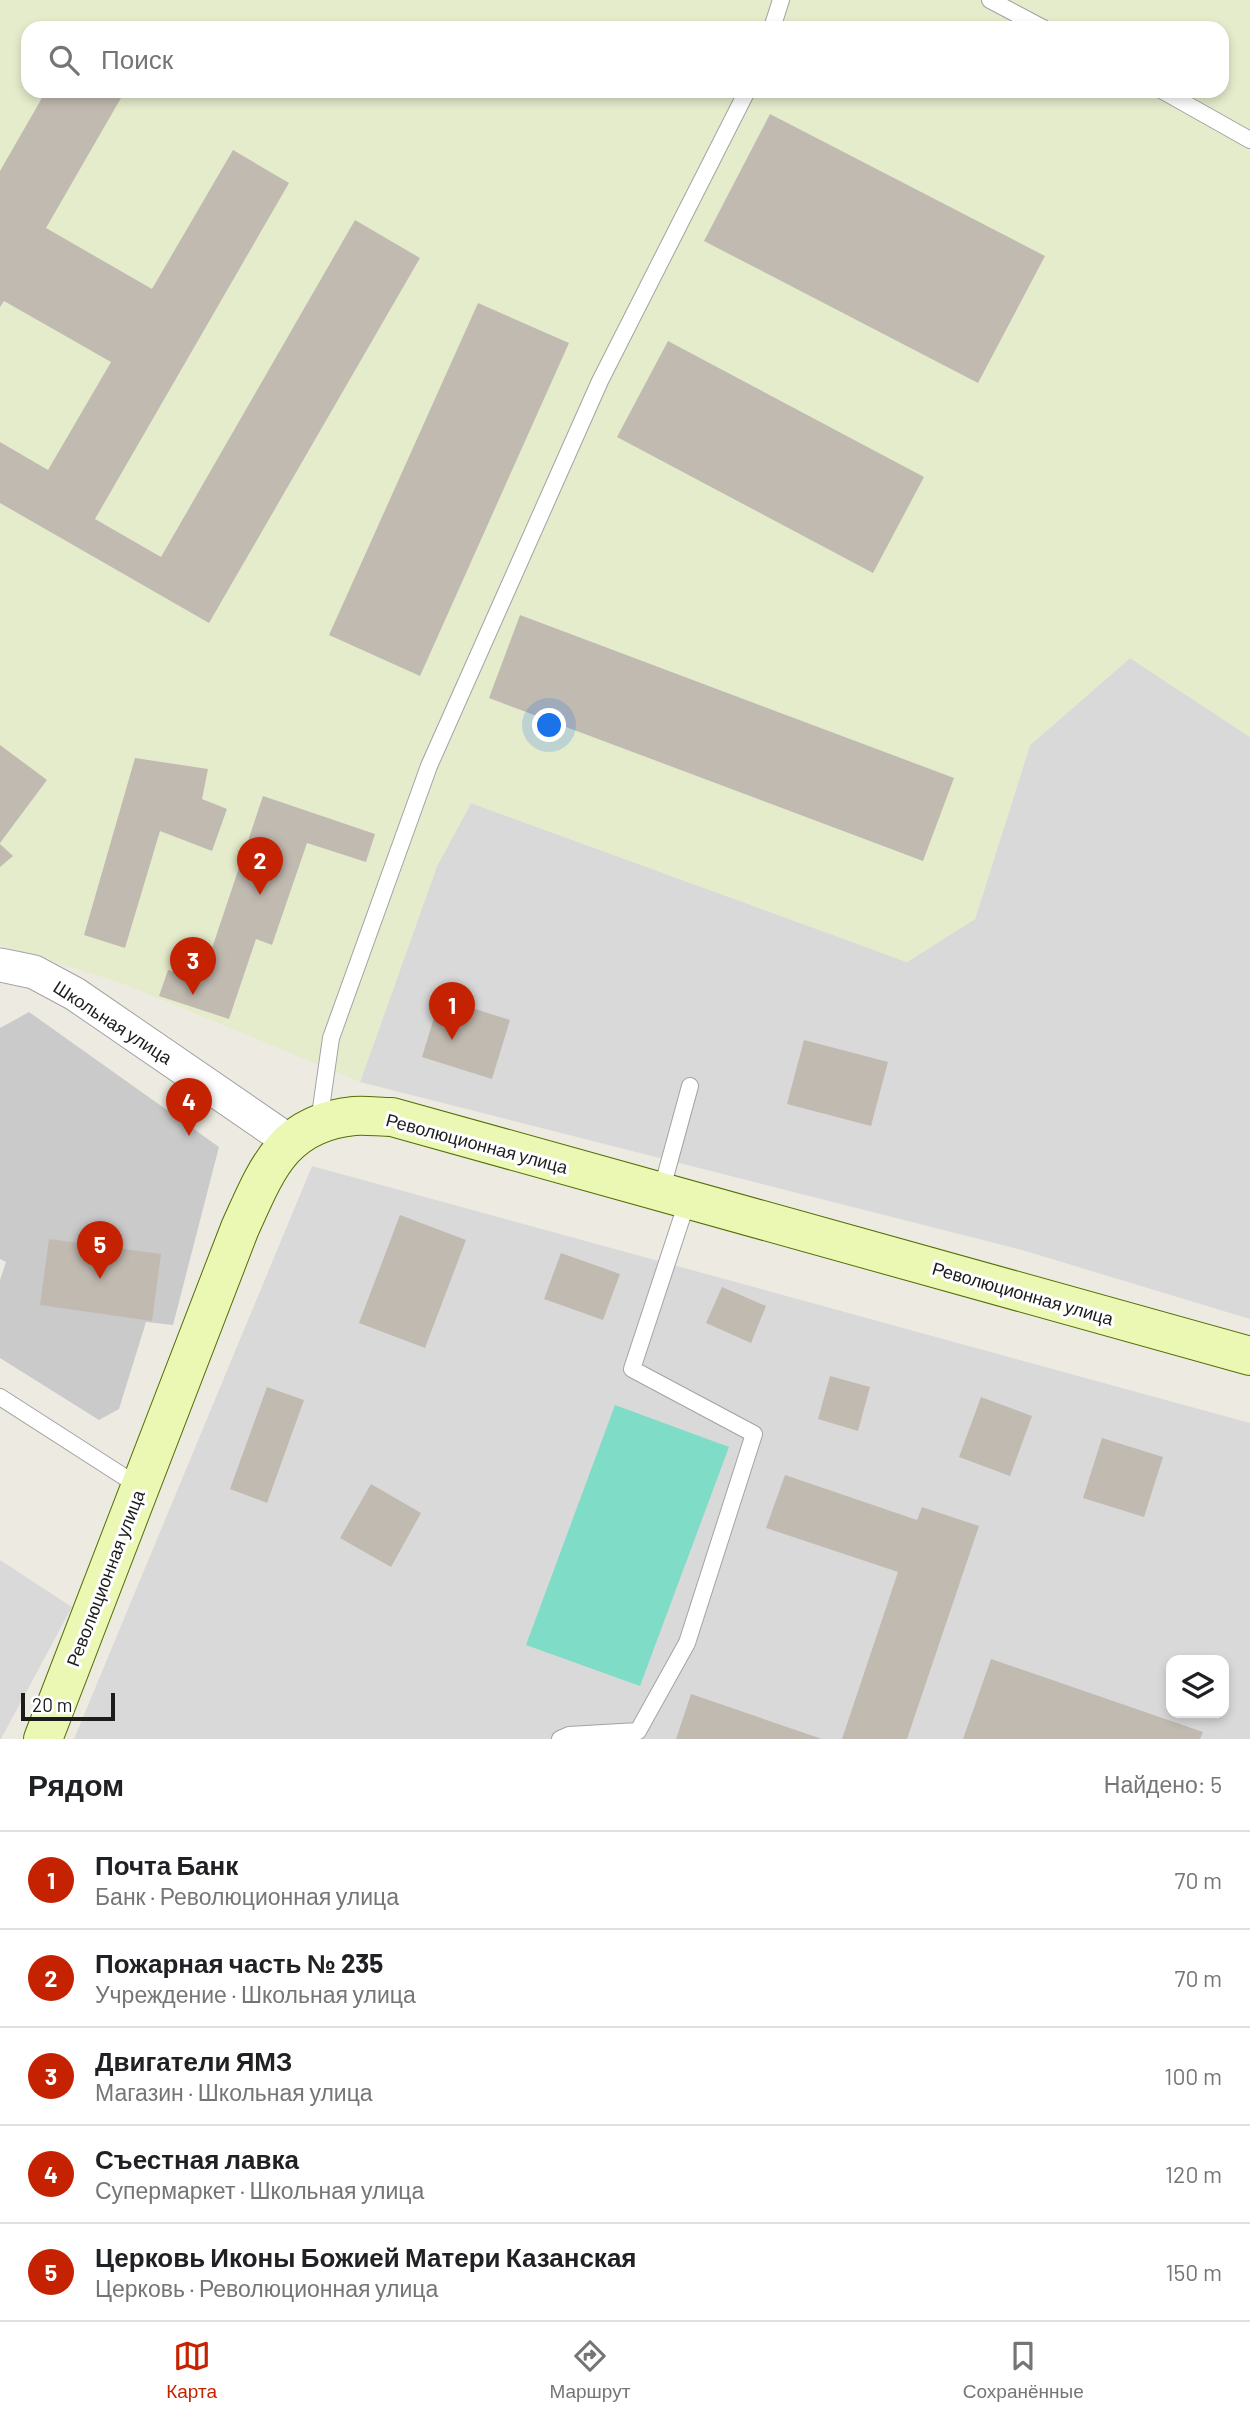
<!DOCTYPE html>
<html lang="ru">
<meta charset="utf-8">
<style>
body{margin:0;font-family:Barlow,sans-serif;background:#f6f6f6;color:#202124}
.controls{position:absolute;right:21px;bottom:21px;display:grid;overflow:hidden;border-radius:14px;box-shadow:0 4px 10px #0003}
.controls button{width:63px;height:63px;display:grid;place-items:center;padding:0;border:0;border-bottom:2px solid #e0e0e0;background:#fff;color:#202124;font:35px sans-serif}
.scale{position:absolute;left:21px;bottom:18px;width:94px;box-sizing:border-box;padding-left:7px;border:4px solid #1c1c1c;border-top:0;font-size:19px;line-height:24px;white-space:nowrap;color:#1c1c1c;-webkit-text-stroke:5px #fff;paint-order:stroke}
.you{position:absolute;left:550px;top:726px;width:24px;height:24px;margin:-18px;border:5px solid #fff;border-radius:50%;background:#1a73e8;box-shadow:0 0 0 10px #1a73e833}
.badge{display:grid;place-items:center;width:46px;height:46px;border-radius:50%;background:#c52202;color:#fff;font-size:23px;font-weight:700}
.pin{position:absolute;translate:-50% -58px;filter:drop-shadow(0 2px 4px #0008)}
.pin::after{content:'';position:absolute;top:37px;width:24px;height:21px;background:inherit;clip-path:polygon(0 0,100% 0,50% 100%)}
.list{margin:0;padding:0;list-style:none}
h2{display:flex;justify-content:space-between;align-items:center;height:91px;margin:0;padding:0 28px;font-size:30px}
h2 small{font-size:23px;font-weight:400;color:#757577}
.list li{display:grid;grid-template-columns:46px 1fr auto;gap:21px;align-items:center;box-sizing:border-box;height:98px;padding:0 28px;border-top:2px solid #e0e0e0}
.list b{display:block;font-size:26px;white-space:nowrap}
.list p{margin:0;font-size:23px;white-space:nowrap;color:#757577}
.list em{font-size:23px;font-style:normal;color:#757577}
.icon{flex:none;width:38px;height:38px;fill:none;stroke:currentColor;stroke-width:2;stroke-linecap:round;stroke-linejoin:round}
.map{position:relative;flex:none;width:1250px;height:1739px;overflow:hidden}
.search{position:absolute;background:#fff;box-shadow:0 4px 10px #0003;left:21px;right:21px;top:21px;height:77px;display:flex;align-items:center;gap:18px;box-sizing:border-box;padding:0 24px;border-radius:21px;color:#757577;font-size:26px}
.sheet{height:581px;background:#fff}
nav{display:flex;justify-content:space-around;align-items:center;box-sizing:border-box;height:98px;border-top:2px solid #e0e0e0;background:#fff;font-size:19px;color:#757577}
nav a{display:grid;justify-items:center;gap:4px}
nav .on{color:#c52202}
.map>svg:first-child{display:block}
.residential{fill:#dad9d9;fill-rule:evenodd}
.religious{fill:#cacaca}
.farmland{fill:#e5eccc;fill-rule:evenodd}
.pitch{fill:#7fdcc7}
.building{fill:#c1bab1}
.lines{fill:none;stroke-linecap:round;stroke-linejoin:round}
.service-casing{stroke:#a3a3a3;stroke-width:18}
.minor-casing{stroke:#a3a3a3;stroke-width:35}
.secondary-casing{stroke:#536f06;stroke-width:40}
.service{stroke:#fff;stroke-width:16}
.minor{stroke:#fff;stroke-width:33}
.secondary{stroke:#eaf8b4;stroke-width:38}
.labels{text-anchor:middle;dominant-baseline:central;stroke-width:6;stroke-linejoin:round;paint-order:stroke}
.street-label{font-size:18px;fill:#1c1c1c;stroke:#fff}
</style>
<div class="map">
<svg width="1250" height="1739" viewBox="0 0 1250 1739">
<rect width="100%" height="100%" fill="#edebe1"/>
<path class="residential" d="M1130 658 1250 737V1319L1022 1250 360 1082 437 866 471 803 907 962 975 919 1030 745Z
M312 1166 1250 1423V1739H74ZM1171 1660H1224V1713H1171Z
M0 1560 72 1607 1 1739H0Z"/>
<path class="religious" d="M29 1012 219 1147 173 1325 146 1322 119 1409 99 1420 0 1358V1280L6 1262 0 1259V1028Z"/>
<path class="farmland" d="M0 0H1250V737L1130 658 1030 745 975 919 907 962 471 803 437 866 360 1082 124 984 0 945ZM28 28H1222V91H28Z"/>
<path class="pitch" d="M615 1405 729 1447 640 1686 526 1645Z"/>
<path class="building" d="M46 91H125L46 228 152 289 233 150 289 183 95 519 161 557 355 220 420 258 209 623 0 503V442L48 470 111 362 4 301 0 307V171Z
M770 114 1045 256 978 383 704 241Z
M478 303 569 343 420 676 329 635Z
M668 341 924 477 873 573 617 437Z
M520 615 954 778 923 861 489 698Z
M0 745 47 780 0 843Z
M135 758 208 769 202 799 227 809 212 851 160 831 125 948 84 935Z
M263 796 375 834 366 862 307 843 272 945 256 939 229 1019 159 996 168 970 201 981Z
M0 844 13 856 0 867Z
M440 998 510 1020 492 1079 422 1057Z
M804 1040 888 1062 871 1126 787 1104Z
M400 1215 466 1240 425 1348 359 1323Z
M49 1239 161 1254 152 1321 40 1305Z
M561 1253 620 1274 603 1320 544 1299Z
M722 1287 766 1306 751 1343 706 1323Z
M830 1376 870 1387 858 1431 818 1419Z
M267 1387 304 1400 267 1503 230 1489Z
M981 1397 1032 1416 1010 1476 959 1457Z
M1102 1438 1163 1457 1144 1517 1083 1498Z
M785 1475 917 1520 922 1507 979 1526 907 1739H842L898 1572 766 1528Z
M371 1484 421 1513 391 1567 340 1538Z
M991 1659 1203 1732 1200 1739H963Z
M691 1694 822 1739H676Z"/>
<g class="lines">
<g class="service-casing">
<path id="service" d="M990 0 1043 28
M772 28 781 0
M1163 91 1250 140
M319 1122 331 1038 429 766 600 381 747 91
M661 1192 690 1086
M0 1397 140 1487
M560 1739 569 1735 638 1731 687 1643 754 1434 632 1369 688 1199"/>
</g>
<g class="minor-casing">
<path id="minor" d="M0 965 34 972 75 994 289 1141"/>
</g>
<g class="secondary-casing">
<path id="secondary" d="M43 1739 240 1228C266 1171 282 1123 354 1116 366 1115 380 1117 392 1117L1250 1356"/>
</g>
<use href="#service" class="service"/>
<use href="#minor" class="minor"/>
<use href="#secondary" class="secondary"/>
</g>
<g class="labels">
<g class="street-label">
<text transform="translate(113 1022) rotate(33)">Школьная улица</text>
<text transform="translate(477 1143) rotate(15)">Революционная улица</text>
<text transform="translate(1023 1293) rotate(16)">Революционная улица</text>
<text transform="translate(105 1578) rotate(-69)">Революционная улица</text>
</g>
</g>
</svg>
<div class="controls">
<button><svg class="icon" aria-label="layers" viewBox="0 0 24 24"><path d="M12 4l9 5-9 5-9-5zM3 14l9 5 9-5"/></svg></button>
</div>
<div class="scale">20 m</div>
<div class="you"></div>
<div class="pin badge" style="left:452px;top:1040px">1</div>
<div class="pin badge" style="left:260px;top:895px">2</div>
<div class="pin badge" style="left:193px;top:995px">3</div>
<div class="pin badge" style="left:189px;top:1136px">4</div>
<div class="pin badge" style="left:100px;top:1279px">5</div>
<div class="search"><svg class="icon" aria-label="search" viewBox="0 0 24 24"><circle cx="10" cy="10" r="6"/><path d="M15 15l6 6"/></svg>Поиск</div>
</div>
<section class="sheet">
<h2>Рядом<small>Найдено: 5</small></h2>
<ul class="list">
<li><span class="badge">1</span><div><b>Почта Банк</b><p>Банк · Революционная улица</p></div><em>70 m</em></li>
<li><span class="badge">2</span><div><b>Пожарная часть № 235</b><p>Учреждение · Школьная улица</p></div><em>70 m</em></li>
<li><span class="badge">3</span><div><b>Двигатели ЯМЗ</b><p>Магазин · Школьная улица</p></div><em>100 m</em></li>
<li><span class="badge">4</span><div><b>Съестная лавка</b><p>Супермаркет · Школьная улица</p></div><em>120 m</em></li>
<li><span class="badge">5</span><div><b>Церковь Иконы Божией Матери Казанская</b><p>Церковь · Революционная улица</p></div><em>150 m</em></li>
</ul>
</section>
<nav>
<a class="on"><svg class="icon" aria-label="map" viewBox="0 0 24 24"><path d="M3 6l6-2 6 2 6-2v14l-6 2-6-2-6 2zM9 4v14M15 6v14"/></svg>Карта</a>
<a><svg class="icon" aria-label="directions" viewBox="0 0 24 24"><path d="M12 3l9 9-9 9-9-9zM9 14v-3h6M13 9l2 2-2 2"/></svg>Маршрут</a>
<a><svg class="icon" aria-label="saved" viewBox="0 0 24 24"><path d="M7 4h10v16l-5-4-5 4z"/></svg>Сохранённые</a>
</nav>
